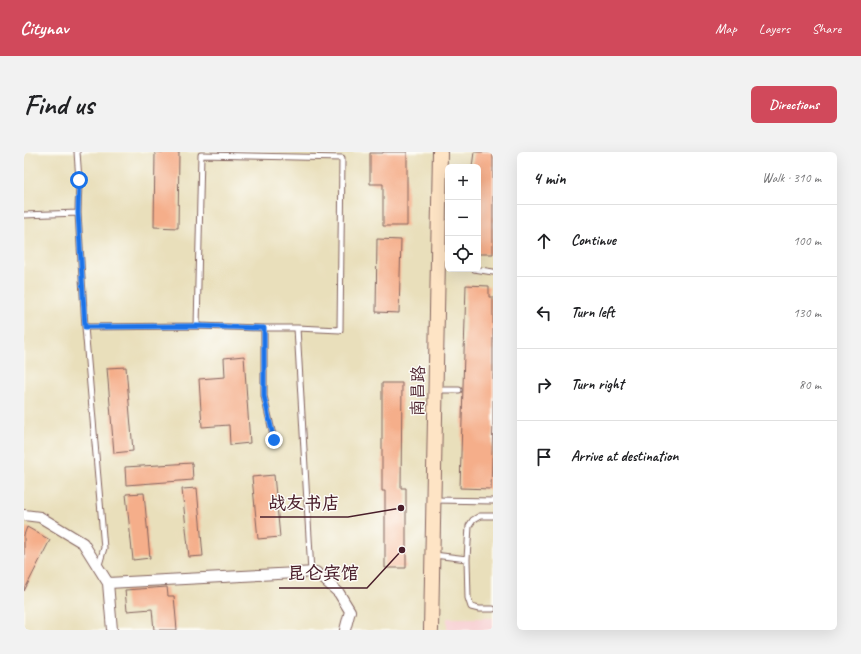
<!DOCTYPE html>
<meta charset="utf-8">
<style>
body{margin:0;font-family:Caveat,"LXGW WenKai TC",sans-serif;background:#f2f2f2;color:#202124}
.controls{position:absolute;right:12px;top:12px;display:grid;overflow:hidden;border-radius:6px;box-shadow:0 4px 16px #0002}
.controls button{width:36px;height:36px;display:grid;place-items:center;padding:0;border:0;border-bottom:1px solid #e0e0e0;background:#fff;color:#202124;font:20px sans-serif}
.stop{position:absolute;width:12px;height:12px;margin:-9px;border:3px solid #1a73e8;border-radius:50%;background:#fff}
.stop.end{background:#1a73e8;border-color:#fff;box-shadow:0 1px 4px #0008}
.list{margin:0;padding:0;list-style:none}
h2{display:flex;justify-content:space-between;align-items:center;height:52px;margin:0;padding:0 16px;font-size:17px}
h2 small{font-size:13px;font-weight:400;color:#757577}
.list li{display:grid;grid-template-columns:26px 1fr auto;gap:12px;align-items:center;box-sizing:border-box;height:72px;padding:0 16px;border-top:1px solid #e0e0e0}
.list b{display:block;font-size:15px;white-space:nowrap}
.list em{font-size:13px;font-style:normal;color:#757577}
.icon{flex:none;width:22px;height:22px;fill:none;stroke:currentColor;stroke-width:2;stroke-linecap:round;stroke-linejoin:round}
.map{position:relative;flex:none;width:469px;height:478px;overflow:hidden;border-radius:6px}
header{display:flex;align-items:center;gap:24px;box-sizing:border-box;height:56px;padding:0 20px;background:#d1495b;color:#fff}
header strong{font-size:19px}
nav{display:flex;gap:22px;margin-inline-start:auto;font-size:14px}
.intro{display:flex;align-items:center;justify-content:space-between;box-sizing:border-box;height:96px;padding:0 24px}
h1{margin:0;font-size:28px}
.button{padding:10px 18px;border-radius:6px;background:#d1495b;color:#fff;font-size:14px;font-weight:700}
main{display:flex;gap:24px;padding:0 24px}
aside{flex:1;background:#fff;border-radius:6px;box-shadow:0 4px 16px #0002}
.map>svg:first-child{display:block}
.built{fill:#f7cfd2}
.building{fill:#f5ae8a}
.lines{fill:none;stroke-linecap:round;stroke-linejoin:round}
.lane-casing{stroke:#82625d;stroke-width:7}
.street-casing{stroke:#82625d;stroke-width:12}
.secondary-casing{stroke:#82625d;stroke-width:16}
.lane{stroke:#fff;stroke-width:5}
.street{stroke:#fff;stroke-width:10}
.secondary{stroke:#fee4c5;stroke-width:14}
.route{stroke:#1a73e8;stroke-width:5}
.labels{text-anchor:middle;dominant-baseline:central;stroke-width:3;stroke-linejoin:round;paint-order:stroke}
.street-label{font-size:17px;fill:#4a1f2b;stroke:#fdfcf7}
.leader{fill:none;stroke:#4a1f2b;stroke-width:1.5}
.callout-dot{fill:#4a1f2b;stroke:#fdfcf7;stroke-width:1.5}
.callout-label{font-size:18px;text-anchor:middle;font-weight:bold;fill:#4a1f2b;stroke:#fdfcf7;stroke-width:3;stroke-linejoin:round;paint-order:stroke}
</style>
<header>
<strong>Citynav</strong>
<nav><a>Map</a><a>Layers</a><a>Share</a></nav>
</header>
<div class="intro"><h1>Find us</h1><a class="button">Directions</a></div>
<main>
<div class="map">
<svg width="469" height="478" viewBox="0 0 469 478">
<rect width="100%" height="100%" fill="#fdfcf7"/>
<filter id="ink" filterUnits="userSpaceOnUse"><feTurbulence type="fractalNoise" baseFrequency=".025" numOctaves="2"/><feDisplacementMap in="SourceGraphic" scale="8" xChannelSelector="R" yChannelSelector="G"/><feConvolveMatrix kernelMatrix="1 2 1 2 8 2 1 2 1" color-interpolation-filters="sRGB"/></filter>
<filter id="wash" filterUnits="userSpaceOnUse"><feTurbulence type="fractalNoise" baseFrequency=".012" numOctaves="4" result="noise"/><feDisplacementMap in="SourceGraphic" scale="16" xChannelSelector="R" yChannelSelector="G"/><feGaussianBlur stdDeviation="0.9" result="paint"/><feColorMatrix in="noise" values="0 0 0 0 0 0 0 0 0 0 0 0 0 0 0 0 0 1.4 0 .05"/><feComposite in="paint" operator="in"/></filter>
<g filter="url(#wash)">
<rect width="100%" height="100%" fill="#e9dfbb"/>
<path class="built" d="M423 466H469V478H423Z"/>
<g id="blocks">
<path class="building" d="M131 0H155L154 76 130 75Z
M359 0H383V74H359V32H346V1H359Z
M450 0H469V102H454V15H448Z
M353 87 377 88 375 161 352 160Z
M442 133 465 134V145H469V270L467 337 436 336Z
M220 204 226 291 206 293 205 273 178 275 175 227 201 225 200 206Z
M102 215 109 299 90 301 83 216Z
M358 231H378L377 336H382V416H361V339H358Z
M168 311 169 328 102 333 101 315Z
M250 323 256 385 234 387 228 325Z
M173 336 179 404 165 405 158 337Z
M120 341 126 406 109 408 102 342Z
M3 375 26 388 0 439V383Z
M143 435 144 444H150L153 478H130L128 457 103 459 101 438Z"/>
</g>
</g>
<g filter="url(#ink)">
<use href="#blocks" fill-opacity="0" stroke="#82625d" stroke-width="1"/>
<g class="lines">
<g class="lane-casing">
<path id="lane" d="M53 0 55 28 54 61
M0 63 54 61 61 175 80 396 74 416
M450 117 469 120
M173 174 177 3 318 6 316 178 273 176
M61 175 173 174 240 176H273L287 420
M240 176V244L250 288
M413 238H435
M411 348 469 349
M469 364H456L449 368 445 374 443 407 444 446 447 455 455 457H469
M410 403 443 407"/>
</g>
<g class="street-casing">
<path id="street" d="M0 363 16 365 59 391 84 431 88 478
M84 431 292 420 315 441 326 459 321 478"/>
</g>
<g class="secondary-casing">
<path id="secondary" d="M407 478 416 0"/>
</g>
<use href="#lane" class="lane"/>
<use href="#street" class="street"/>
<use href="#secondary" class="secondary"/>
</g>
</g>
<g class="lines" filter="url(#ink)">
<path class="route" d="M55 28 54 61 61 175 173 174 240 176V244L250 288"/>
</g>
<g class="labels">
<g class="street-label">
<text transform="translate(394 239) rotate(-89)">南昌路</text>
</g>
</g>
<path class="leader" d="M377 356L324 365H236M378 398L343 436H255"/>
<g class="callout-dot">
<circle cx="377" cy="356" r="4"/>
<circle cx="378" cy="398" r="4"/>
</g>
<g class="callout-label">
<text x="280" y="357">战友书店</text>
<text x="299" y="427">昆仑宾馆</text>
</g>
</svg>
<div class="controls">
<button>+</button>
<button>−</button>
<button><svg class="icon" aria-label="locate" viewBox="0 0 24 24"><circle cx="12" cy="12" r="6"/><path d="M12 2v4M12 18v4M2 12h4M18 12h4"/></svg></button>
</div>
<div class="stop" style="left:55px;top:28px"></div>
<div class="stop end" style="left:250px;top:288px"></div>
</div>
<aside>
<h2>4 min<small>Walk · 310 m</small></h2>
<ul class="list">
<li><svg class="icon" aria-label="ahead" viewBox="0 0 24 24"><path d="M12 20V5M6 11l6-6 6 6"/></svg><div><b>Continue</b></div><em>100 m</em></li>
<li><svg class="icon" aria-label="left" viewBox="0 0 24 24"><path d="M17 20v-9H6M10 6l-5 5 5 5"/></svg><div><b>Turn left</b></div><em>130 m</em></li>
<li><svg class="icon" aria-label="right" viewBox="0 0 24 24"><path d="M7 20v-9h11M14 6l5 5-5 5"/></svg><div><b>Turn right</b></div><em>80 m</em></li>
<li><svg class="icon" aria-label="arrive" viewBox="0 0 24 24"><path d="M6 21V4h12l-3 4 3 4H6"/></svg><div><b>Arrive at destination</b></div></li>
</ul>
</aside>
</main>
